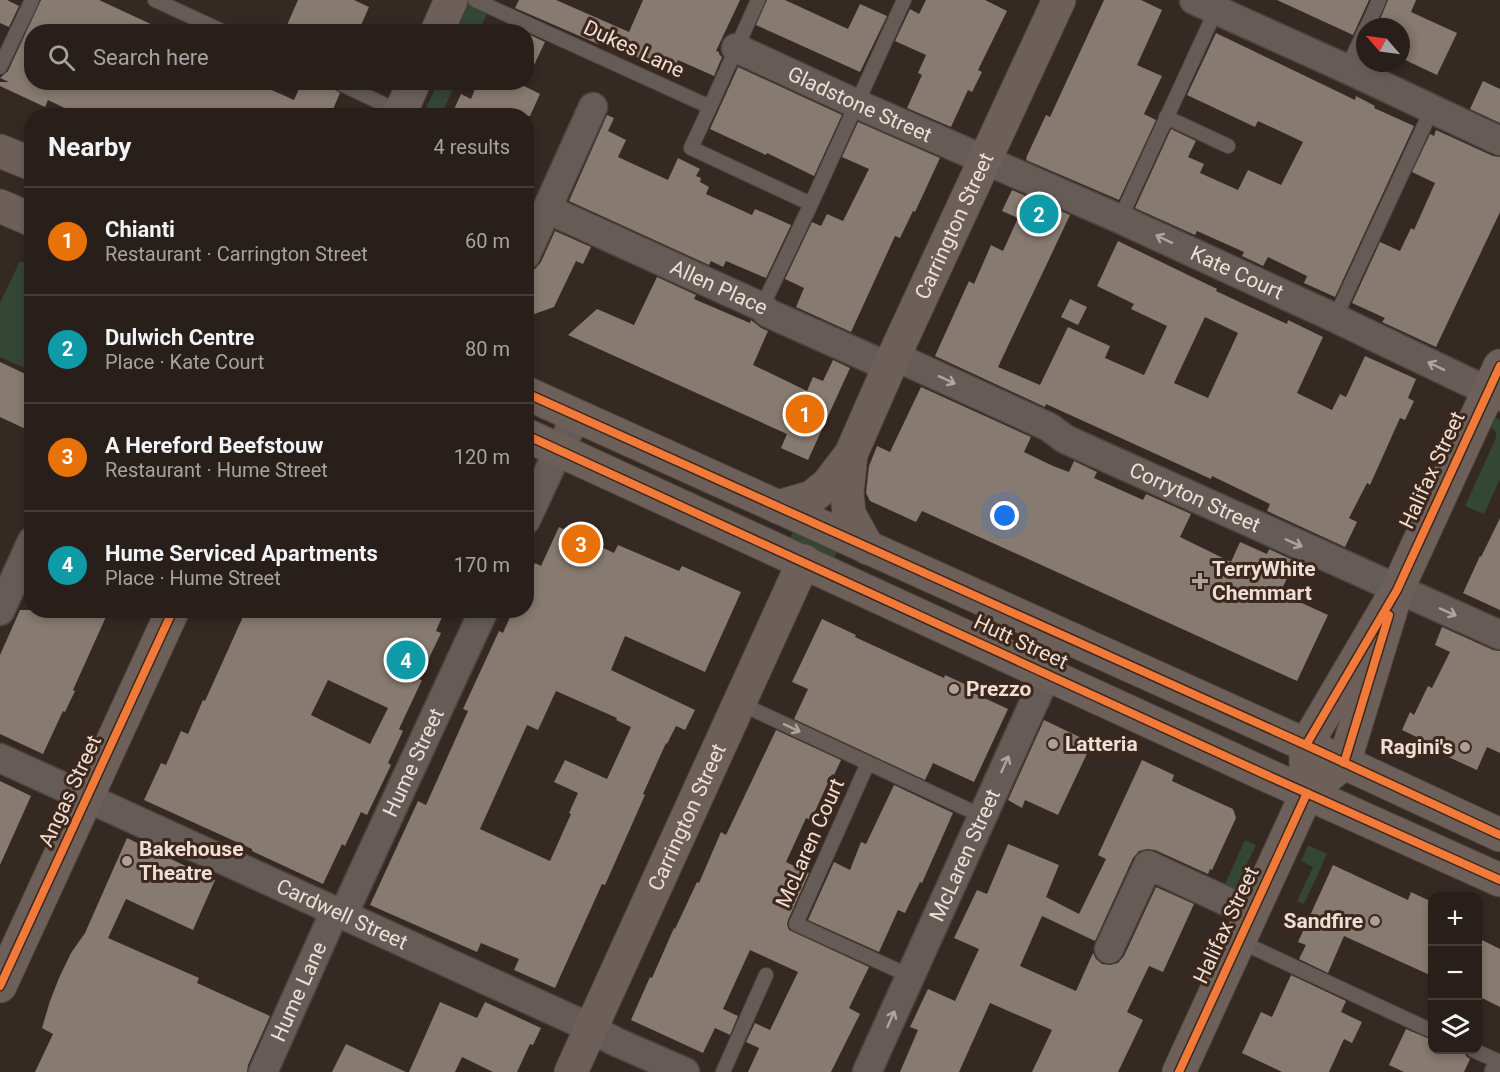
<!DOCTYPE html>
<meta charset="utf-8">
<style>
body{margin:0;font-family:Roboto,sans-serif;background:#342c27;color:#f1f3f6}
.controls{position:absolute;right:18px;bottom:18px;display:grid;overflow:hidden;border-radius:12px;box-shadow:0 3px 9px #0003}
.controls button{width:54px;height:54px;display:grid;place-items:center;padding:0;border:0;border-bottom:2px solid #443d39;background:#281f1a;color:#f1f3f6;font:30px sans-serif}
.compass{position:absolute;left:1356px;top:18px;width:54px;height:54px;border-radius:50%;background:#281f1a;box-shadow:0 3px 9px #0003;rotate:298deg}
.you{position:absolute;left:1005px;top:516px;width:21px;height:21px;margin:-15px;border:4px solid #fff;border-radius:50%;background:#1a73e8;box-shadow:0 0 0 9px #1a73e833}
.badge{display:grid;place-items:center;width:39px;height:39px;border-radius:50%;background:#b45309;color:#fff;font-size:20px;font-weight:700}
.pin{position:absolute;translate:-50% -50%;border:3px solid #fff;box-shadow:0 2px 6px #0006}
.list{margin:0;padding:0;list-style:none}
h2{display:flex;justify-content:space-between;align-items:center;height:78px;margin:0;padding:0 24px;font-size:26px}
h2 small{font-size:20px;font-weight:400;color:#a5a2a2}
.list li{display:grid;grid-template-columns:39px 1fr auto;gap:18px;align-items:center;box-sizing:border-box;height:108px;padding:0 24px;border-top:2px solid #443d39}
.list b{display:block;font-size:22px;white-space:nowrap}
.list p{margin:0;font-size:20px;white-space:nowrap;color:#a5a2a2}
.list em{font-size:20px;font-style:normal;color:#a5a2a2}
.icon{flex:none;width:33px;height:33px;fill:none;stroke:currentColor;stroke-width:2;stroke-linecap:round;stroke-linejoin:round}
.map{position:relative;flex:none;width:1500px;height:1072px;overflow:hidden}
.search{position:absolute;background:#281f1a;box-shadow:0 3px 9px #0003;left:24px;top:24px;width:510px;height:66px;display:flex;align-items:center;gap:15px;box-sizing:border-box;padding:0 21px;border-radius:24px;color:#a5a2a2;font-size:22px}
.panel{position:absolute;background:#281f1a;box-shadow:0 3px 9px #0003;left:24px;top:108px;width:510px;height:510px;border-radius:24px}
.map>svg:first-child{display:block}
.green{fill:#344635}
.building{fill:#877a70;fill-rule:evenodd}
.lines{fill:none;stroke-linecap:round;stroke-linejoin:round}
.lane-casing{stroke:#4e443e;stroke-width:16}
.street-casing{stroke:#4e443e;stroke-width:31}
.secondary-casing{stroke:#4e443e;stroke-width:35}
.lane{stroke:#655c57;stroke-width:14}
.street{stroke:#655c57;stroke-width:28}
.secondary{stroke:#6d605b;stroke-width:33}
.cycleway-casing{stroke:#3d271b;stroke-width:11}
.cycleway{stroke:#f17a3a;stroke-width:8}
.oneway{stroke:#b0a49d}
.poi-dot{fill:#ad9f97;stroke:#3d271b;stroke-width:2}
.labels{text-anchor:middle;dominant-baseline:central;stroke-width:6;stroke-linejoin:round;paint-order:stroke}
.street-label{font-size:21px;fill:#edded6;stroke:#3d271b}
.poi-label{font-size:21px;font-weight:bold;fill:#edded6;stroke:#3d271b;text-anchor:start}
</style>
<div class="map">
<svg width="1500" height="1072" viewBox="0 0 1500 1072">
<rect width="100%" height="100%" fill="#352923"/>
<path class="green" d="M472 1 489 9 479 31 460 32C460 19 460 8 472 1Z
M438 83H456L441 115H419L426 108Z
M20 261 32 266 31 367 26 365 25 368 0 357V303Z
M1495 417 1500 420V479L1484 514 1465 506 1496 438V432L1491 427Z
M796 525 840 545 834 559 790 538Z
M1245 840 1256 845 1234 891 1224 886Z
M1308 845 1327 854 1304 904 1297 901 1313 867 1301 861Z"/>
<path class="building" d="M0 0H7L19 6 9 27 0 23Z
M41 0H99L168 32H32V82H254L294 100 302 82H322L340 93 330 116H81L48 100 45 107 0 86V82H9L0 78 8 71Z
M298 0H354L369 7 358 32H284Z
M519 0H556L629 32 643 0H740L716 51 719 52V54L722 57 714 76 678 60 672 73 600 40 598 44 515 8Z
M767 0H785L848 29 860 4 887 16 860 72 756 25Z
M926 0H985L1007 11 978 70 982 72 972 92 968 90 951 127 907 108 922 75 918 73 926 55 895 41 910 9 919 14Z
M1104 0H1141L1162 10 1137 65 1162 76 1144 114 1156 120 1119 200 1026 160 1027 158H1026L1046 115 1050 117Z
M1277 0H1369L1353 35Z
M1388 0H1416L1411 12 1457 33 1437 75 1401 58V27H1377Z
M526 33 545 42 526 82Z
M1216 33 1355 100 1356 96 1375 106 1374 108 1414 126 1335 297 1304 283 1307 276 1268 257 1263 266 1242 256 1244 252 1197 231 1195 235 1135 208 1171 129 1196 141 1188 157 1204 164 1200 173 1238 190 1248 170 1281 185 1303 142 1258 121 1255 127 1187 95Z
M738 67 842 115 814 176 767 153 766 155 710 129Z
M1483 81 1500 89V123L1470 109Z
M478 82H516L540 94 530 116H451L461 94 471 99Z
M607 115 614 118 608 131 626 140 618 157 668 180 678 158 700 169 696 176 701 178 700 182 709 187 706 194 752 215 755 209 791 225 766 278 726 261 723 267 711 261 709 265 569 201Z
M858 122 940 158 915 212 913 211 900 238 895 236 851 332 796 307 804 288 785 279 812 222 821 226 827 214 843 221 869 169 842 157Z
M1436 130 1493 156 1500 157V212L1436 347 1382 322 1385 318 1352 303 1380 242 1400 251 1411 228 1414 230 1435 183 1412 172 1430 134 1434 136Z
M1012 190 1070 215 998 367 1040 385 1068 327 1110 346 1105 358 1144 375 1167 326 1131 309 1134 304 1097 286 1118 241 1217 289 1216 291 1250 307 1287 324 1288 320 1323 337 1297 393 1332 410 1340 394 1346 397 1365 356 1416 379 1408 398 1414 401 1405 420 1400 418 1370 485 1367 483 1349 518 1357 522 1345 547 1267 511 1270 504 1212 476 1211 479 1046 404 1045 407 935 356 969 281 974 284 991 245 1003 251 1018 218 1002 211ZM1205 317 1238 333 1208 398 1174 383Z
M555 231 591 247 583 264 576 261 554 307 526 317V271L535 269 541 262Z
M657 277 696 295 694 299 750 323 751 320 761 328 768 331 753 365 768 372 807 391 813 377 823 381 833 360 850 368 808 460 781 448 787 434 568 335 597 309 634 325Z
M1070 299 1087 307 1078 325 1061 317Z
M0 362 32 377V432L0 417Z
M921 387 1031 437 1024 452 1053 466 1069 472 1074 461 1097 472 1094 478 1143 500 1146 494 1191 514 1180 537 1231 562 1240 542 1267 554 1269 549 1295 561 1280 593 1328 615 1297 681 922 511 916 522 870 501 866 493 869 466 877 446 890 452Z
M1500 518V610L1463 593 1480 556 1481 557Z
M559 527 614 553 618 545 679 571 682 566 741 592 705 672 625 636 611 670 695 710 685 730 676 726 667 744 666 743 643 794 645 795 605 885 602 884 555 988 514 970 519 959 481 943 477 952 370 905 418 801 426 805 468 711 463 709 499 631 503 633 513 610H526V581L535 563 541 566ZM556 691 617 718 616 720 631 727 607 779 565 760 554 782 578 793 569 813 571 814 550 861 480 829 527 725 538 730Z
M20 610H109L73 690 75 691 65 712 63 711 43 754 0 734V655Z
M246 610H445L436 631 441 633 419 679 422 680 399 729 403 731 388 763 391 765 367 815 361 812 345 846 342 844 323 884 252 851V849L144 800 161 763 166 765 181 731 188 734 203 700 205 701ZM328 680 388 708 370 744 311 715Z
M822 619 856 635 855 637 944 678 945 675 969 686 967 690 1008 709 974 782 933 763 925 780 794 719 808 689 792 682Z
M1442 627 1493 650 1500 651V753L1487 747 1477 770 1446 756 1448 752 1402 730 1410 712 1414 715 1428 686 1432 688 1450 652 1435 645Z
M1044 720 1092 743 1058 815 1025 800 1022 808 1008 800Z
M776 730 841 760 834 775 832 774 811 820 806 818 786 862 809 873 788 920 787 925 789 930 869 967 849 1008 860 1014 831 1072H748L759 1048 746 1042 755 1023 770 1030 798 972 750 950 723 1009 738 1016 730 1035 715 1028 703 1053 631 1020 650 977 652 978 674 928 675 929 697 882 699 883 721 832 726 835Z
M1142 760 1174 775 1172 781 1233 809 1236 818 1212 870 1210 869 1208 874 1155 850 1147 849 1139 851 1133 858 1095 941 1042 916 1020 966 1076 991 1093 953 1096 959 1102 964 1110 965 1118 963 1124 956 1156 887 1194 904 1163 972 1149 966 1127 1012 1143 1020 1118 1072H1032L1052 1030 990 1003 959 1072H900L918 1030 910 1027 928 989 955 1001 979 949 954 938 977 890 987 894 1008 844 1059 865 1046 897 1079 914 1106 859 1098 855Z
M0 781 31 796 0 865Z
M894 785 953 813 922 883 920 882 905 913 898 910 879 952 808 920 834 862 850 870 861 842 866 844Z
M127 838 215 880 193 930 126 899 108 938 199 978 197 983 270 1016 248 1065 247 1072H35L53 1034 42 1028 50 1001 59 978 71 953 85 933Z
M1333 865 1408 900 1411 892 1432 902V976L1344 936 1328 973 1299 959 1306 945 1298 942Z
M1478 938 1500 949V1007L1478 996Z
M1291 975 1346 1001 1341 1012 1362 1022 1352 1043 1344 1039 1329 1072H1282L1242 1053 1261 1012 1272 1017Z
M440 1002 477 1018 485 1002 541 1028 533 1045 530 1044 517 1072H493L462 1057 455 1072H409Z
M1406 1029 1432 1040V1050H1461L1464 1051 1466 1056 1470 1059 1464 1072H1404L1389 1065Z
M346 1044 406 1072H332Z"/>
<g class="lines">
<g class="lane-casing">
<path id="lane" d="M155 0 224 32
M475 0 710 107 758 0
M1367 27 1379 0
M0 67 32 0
M1347 69 1365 30
M337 82 400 112
M710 107 691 148 811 204 762 307
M1166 117 1228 146
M811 204 904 0
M1120 219 1216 10
M1335 318 1432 109
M739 703 982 816
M868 763 796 924 910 976
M1239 941 1432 1031
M1473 1050 1500 1062
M723 1072 766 975"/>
</g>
<g class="street-casing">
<g id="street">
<path d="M1194 0 1347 69 1500 141"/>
<path id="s1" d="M736 48 857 104 1120 219 1335 318 1500 397"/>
<path id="s2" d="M547 209 762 307 768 313 889 367"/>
<path d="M526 255 593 107"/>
<path id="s3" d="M894 356 1049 427 1065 439 1500 635"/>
<path d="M526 520 559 449 577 416"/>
<path d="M0 611 32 541"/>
<path id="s4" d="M0 758 591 1028 614 1041 685 1072"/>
<path id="s5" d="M343 915 484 610"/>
<path d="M1109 949 1148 865 1252 913"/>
<path id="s6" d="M263 1072 335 911"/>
<path id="s7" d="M867 1072 1064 636"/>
<path d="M1499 1072 1500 1070"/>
</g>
</g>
<g class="secondary-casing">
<g id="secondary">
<path d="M437 32 451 0"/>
<path d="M399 116 414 82"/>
<path d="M0 151 32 164"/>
<path d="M0 206 32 220"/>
<path d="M526 393 1306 745 1500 835"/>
<path d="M526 435 1262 773 1500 880"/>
<path d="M851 454 847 493 849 514 868 548"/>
<path id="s8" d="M778 507 812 497 828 484 851 454 894 356 1059 0"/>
<path d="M1306 767V745L1397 590 1500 366"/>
<path d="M0 986 173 610"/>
<path id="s9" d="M571 1072 804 561"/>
<path d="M1179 1072 1307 793 1344 763 1397 590"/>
</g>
</g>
<use href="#lane" class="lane"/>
<use href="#street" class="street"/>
<use href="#secondary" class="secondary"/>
<g class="cycleway-casing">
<path id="cycleway" d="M526 393 1306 745 1500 835
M526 435 1262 773 1500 880
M1306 745 1397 590 1500 366
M1344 763 1389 615
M0 986 173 610
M1179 1072 1307 793"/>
</g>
<use href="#cycleway" class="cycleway"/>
</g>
<defs><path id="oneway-shaft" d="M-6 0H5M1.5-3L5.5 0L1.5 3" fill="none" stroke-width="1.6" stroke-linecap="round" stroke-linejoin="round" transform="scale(1.5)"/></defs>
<g class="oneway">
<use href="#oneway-shaft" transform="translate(1164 239) rotate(-155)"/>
<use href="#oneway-shaft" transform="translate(1436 366) rotate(-154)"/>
<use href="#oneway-shaft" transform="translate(947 380) rotate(25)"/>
<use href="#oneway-shaft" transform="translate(1294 543) rotate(24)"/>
<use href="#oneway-shaft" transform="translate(1448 612) rotate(24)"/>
<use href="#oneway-shaft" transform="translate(792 728) rotate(25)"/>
<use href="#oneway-shaft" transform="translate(1005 764) rotate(-66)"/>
<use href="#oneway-shaft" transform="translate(891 1019) rotate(-66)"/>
</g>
<g class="poi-dot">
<path d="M1197 572h6v6h6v6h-6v6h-6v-6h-6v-6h6z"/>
<circle cx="954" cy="689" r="6"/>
<circle cx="1053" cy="744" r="6"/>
<circle cx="1465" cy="747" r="6"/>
<circle cx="127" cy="861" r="6"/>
<circle cx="1375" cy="921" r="6"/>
</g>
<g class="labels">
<g class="street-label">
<text transform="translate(634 49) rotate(25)">Dukes Lane</text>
<text stroke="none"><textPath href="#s1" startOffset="136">Gladstone Street</textPath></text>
<text stroke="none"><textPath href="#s8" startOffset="344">Carrington Street</textPath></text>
<text stroke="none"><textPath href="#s1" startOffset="549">Kate Court</textPath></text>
<text stroke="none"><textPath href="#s2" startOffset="189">Allen Place</textPath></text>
<text transform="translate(1432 470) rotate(-65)">Halifax Street</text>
<text stroke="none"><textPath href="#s3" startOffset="333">Corryton Street</textPath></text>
<text transform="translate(1021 642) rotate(25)">Hutt Street</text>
<text stroke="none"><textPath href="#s5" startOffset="168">Hume Street</textPath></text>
<text transform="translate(70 791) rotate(-65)">Angas Street</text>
<text stroke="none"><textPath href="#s9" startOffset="280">Carrington Street</textPath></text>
<text transform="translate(810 843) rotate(-66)">McLaren Court</text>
<text stroke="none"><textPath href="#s7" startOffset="238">McLaren Street</textPath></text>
<text stroke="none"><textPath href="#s4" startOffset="376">Cardwell Street</textPath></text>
<text transform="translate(1226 925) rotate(-65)">Halifax Street</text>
<text stroke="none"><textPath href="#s6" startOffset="88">Hume Lane</textPath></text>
</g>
<g class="poi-label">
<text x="1212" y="569">TerryWhite<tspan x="1212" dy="24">Chemmart</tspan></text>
<text x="966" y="689">Prezzo</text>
<text x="1065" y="744">Latteria</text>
<text x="1453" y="747" text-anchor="end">Ragini's</text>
<text x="139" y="849">Bakehouse<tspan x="139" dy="24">Theatre</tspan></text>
<text x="1363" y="921" text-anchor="end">Sandfire</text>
</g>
</g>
</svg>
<div class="controls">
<button>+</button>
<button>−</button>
<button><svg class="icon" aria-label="layers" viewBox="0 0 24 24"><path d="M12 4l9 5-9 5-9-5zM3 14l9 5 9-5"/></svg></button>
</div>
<svg class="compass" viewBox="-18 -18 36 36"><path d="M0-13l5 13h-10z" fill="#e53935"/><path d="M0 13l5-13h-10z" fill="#a5a2a2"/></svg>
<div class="you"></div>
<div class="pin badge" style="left:805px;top:414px;background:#e8710a">1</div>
<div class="pin badge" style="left:1039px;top:214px;background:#0f9aa8">2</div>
<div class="pin badge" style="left:581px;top:544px;background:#e8710a">3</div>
<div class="pin badge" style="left:406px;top:660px;background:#0f9aa8">4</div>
<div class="search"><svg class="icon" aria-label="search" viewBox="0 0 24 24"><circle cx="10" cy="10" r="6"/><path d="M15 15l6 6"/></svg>Search here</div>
<section class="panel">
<h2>Nearby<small>4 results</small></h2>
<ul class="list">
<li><span class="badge" style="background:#e8710a">1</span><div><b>Chianti</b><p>Restaurant · Carrington Street</p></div><em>60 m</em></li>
<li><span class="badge" style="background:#0f9aa8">2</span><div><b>Dulwich Centre</b><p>Place · Kate Court</p></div><em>80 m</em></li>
<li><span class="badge" style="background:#e8710a">3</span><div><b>A Hereford Beefstouw</b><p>Restaurant · Hume Street</p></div><em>120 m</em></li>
<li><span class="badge" style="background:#0f9aa8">4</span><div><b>Hume Serviced Apartments</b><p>Place · Hume Street</p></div><em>170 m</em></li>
</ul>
</section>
</div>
